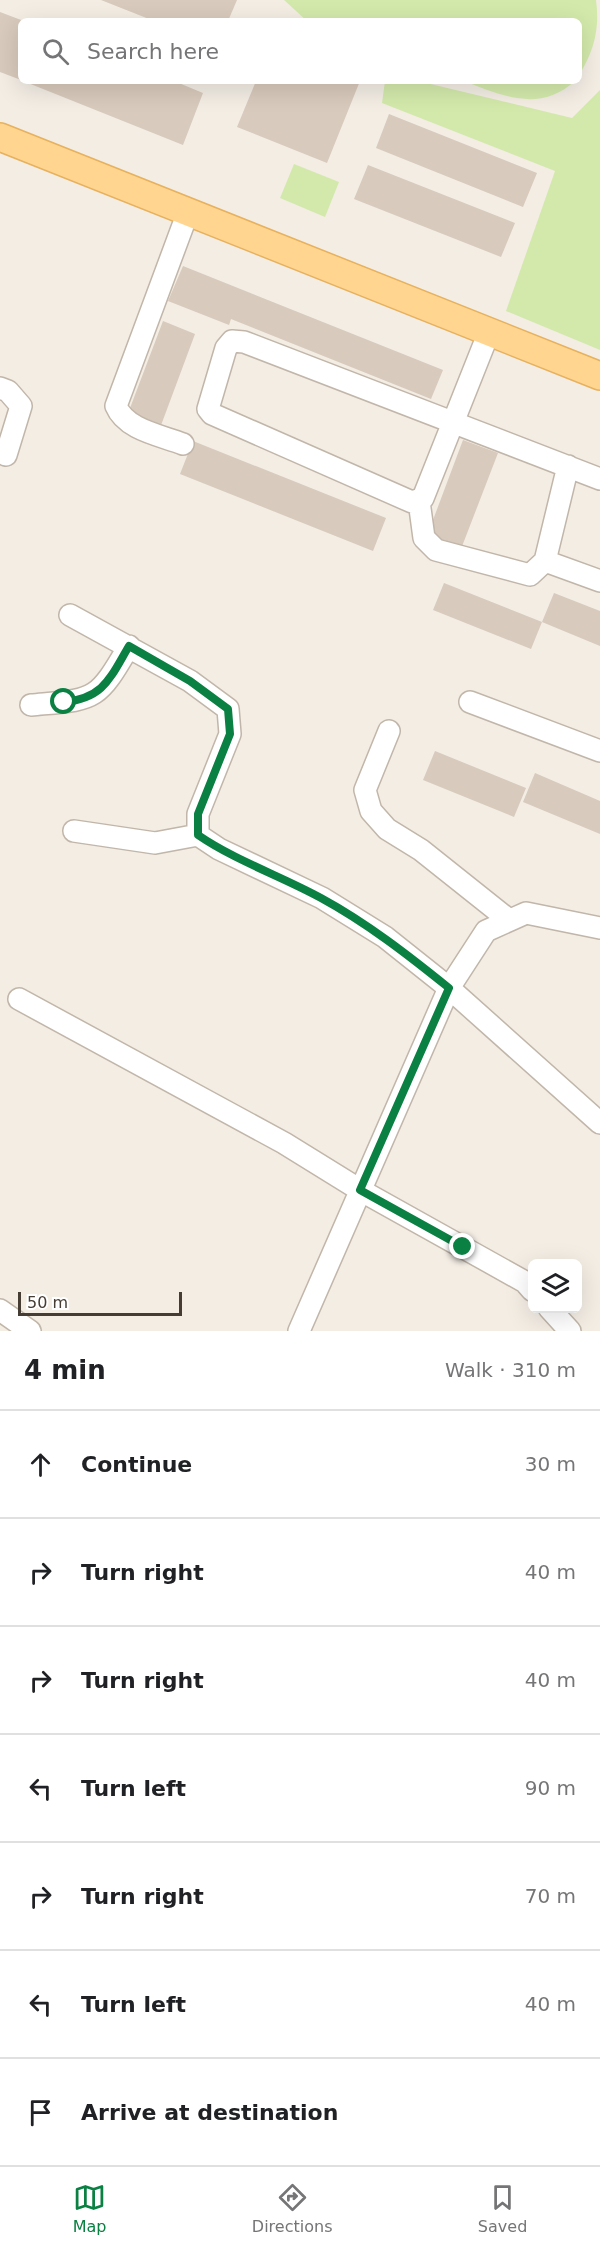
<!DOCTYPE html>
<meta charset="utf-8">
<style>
body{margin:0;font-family:"DejaVu Sans",sans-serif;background:#f6f6f6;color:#202124}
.controls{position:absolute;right:18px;bottom:18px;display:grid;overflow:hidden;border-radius:9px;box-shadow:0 6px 24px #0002}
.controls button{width:54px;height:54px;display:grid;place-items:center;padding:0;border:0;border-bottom:2px solid #e0e0e0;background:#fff;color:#202124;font:30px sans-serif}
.scale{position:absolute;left:18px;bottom:15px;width:164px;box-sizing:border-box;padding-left:6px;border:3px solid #453c34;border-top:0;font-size:16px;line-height:21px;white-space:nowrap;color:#453c34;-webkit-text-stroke:4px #fff;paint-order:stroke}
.stop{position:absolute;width:18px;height:18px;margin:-14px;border:4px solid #0b8043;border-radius:50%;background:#fff}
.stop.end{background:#0b8043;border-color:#fff;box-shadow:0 2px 6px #0008}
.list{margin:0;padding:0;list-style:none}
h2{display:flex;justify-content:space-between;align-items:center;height:78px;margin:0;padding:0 24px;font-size:26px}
h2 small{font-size:20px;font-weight:400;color:#757577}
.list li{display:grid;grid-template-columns:39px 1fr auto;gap:18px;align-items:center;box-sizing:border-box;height:108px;padding:0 24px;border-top:2px solid #e0e0e0}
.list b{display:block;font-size:22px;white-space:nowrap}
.list em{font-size:20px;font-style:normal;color:#757577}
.icon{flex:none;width:33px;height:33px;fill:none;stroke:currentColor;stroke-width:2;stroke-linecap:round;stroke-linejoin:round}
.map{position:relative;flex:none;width:600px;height:1331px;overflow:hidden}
.search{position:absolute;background:#fff;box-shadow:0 6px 24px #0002;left:18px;right:18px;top:18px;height:66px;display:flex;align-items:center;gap:15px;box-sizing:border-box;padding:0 21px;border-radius:9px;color:#757577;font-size:22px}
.sheet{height:834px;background:#fff}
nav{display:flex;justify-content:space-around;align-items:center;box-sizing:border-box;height:84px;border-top:2px solid #e0e0e0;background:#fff;font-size:16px;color:#757577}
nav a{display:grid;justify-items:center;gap:3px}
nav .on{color:#0b8043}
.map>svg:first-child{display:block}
.green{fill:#d3e9ab}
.building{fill:#d8cabc}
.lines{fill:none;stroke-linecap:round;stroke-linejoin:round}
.minor-casing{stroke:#c1b6a9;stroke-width:24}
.major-casing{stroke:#e7b15d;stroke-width:30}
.minor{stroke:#fff;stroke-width:21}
.major{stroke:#ffd590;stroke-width:27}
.route{stroke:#0b8043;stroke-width:8}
</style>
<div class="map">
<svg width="600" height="1331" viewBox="0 0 600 1331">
<rect width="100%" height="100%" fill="#f3ede4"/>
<path class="green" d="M284 0H596C600 28 594 51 579 75V21H307Z
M385 81H418L572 118 600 90V350L506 311 555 171 382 103Z
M464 81H575C540 113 502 96 464 81Z
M294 164 339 182 325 217 280 198Z"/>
<path class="building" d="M101 0H237L228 21H154Z
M0 12 21 20V80L0 72Z
M23 81H174L203 93 183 145Z
M256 81H360L327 163 237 127Z
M389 114 537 173 523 207 376 148Z
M368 165 515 223 501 257 354 199Z
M183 266 443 370 431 399 231 319 229 325 168 301Z
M163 321 195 334 160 428 127 416Z
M463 440 498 453 461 549 427 536Z
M193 441 386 518 373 551 180 474Z
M444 583 542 622 531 649 433 610Z
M554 593 600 611V646L542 622Z
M435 751 526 788 514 817 423 780Z
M535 773 600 801V834L523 802Z"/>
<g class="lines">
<g class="minor-casing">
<path id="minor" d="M489 332 423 498 412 502 212 414 208 409 226 348 232 341 244 342 600 479
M0 388 8 391 21 406 6 455
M183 444C160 435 126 430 116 406L188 212
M419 501 424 538 436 550 530 575 545 561 568 466
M545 561 600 581
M70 615 190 681 228 709 230 734 198 814V835L219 849 322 898 385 937 449 988 600 1123
M470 702 600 751
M31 705C95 699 96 703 129 646
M389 731 365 790 371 811 387 829 421 850 509 920
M74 831 155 843 198 835
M19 999 284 1143 360 1190 525 1282 532 1290
M549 1308 570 1331
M0 1310 30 1331
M299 1331 449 988 486 931 526 913 600 928"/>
</g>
<g class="major-casing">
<path id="major" d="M0 137 600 376"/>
</g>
<use href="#minor" class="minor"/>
<use href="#major" class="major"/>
</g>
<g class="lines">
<path class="route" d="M64 702C104 698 110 678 129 646L190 681 228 709 230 734 198 814V835C236 861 281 876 321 898 367 923 408 955 449 988L360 1190 463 1247"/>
</g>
</svg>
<div class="controls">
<button><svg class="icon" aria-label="layers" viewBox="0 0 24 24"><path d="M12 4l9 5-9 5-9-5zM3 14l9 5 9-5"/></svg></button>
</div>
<div class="scale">50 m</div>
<div class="stop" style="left:64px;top:702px"></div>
<div class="stop end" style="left:463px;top:1247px"></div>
<div class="search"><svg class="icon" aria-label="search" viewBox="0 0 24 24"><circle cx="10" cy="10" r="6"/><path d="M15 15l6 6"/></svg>Search here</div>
</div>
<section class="sheet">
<h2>4 min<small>Walk · 310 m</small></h2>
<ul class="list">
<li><svg class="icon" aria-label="ahead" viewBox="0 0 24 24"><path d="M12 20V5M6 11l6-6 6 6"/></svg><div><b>Continue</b></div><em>30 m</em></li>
<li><svg class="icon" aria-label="right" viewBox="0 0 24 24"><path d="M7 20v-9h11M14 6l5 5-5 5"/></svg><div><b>Turn right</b></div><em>40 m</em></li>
<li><svg class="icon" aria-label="right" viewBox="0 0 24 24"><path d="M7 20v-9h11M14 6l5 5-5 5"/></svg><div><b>Turn right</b></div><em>40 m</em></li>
<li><svg class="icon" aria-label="left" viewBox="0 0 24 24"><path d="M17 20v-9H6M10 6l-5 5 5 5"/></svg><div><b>Turn left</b></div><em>90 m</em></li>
<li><svg class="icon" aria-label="right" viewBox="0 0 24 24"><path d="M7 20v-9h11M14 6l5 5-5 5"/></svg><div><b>Turn right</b></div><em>70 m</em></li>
<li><svg class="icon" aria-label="left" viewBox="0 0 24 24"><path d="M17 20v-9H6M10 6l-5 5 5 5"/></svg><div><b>Turn left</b></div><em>40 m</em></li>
<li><svg class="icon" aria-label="arrive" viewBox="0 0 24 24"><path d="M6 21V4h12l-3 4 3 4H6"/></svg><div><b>Arrive at destination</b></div></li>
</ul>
</section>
<nav>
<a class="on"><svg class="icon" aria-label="map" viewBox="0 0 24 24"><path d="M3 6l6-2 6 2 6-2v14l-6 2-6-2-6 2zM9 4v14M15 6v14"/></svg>Map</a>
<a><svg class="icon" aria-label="directions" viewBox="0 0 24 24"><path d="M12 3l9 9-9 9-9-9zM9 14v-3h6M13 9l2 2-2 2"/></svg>Directions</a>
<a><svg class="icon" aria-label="saved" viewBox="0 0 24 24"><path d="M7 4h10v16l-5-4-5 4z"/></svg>Saved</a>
</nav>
